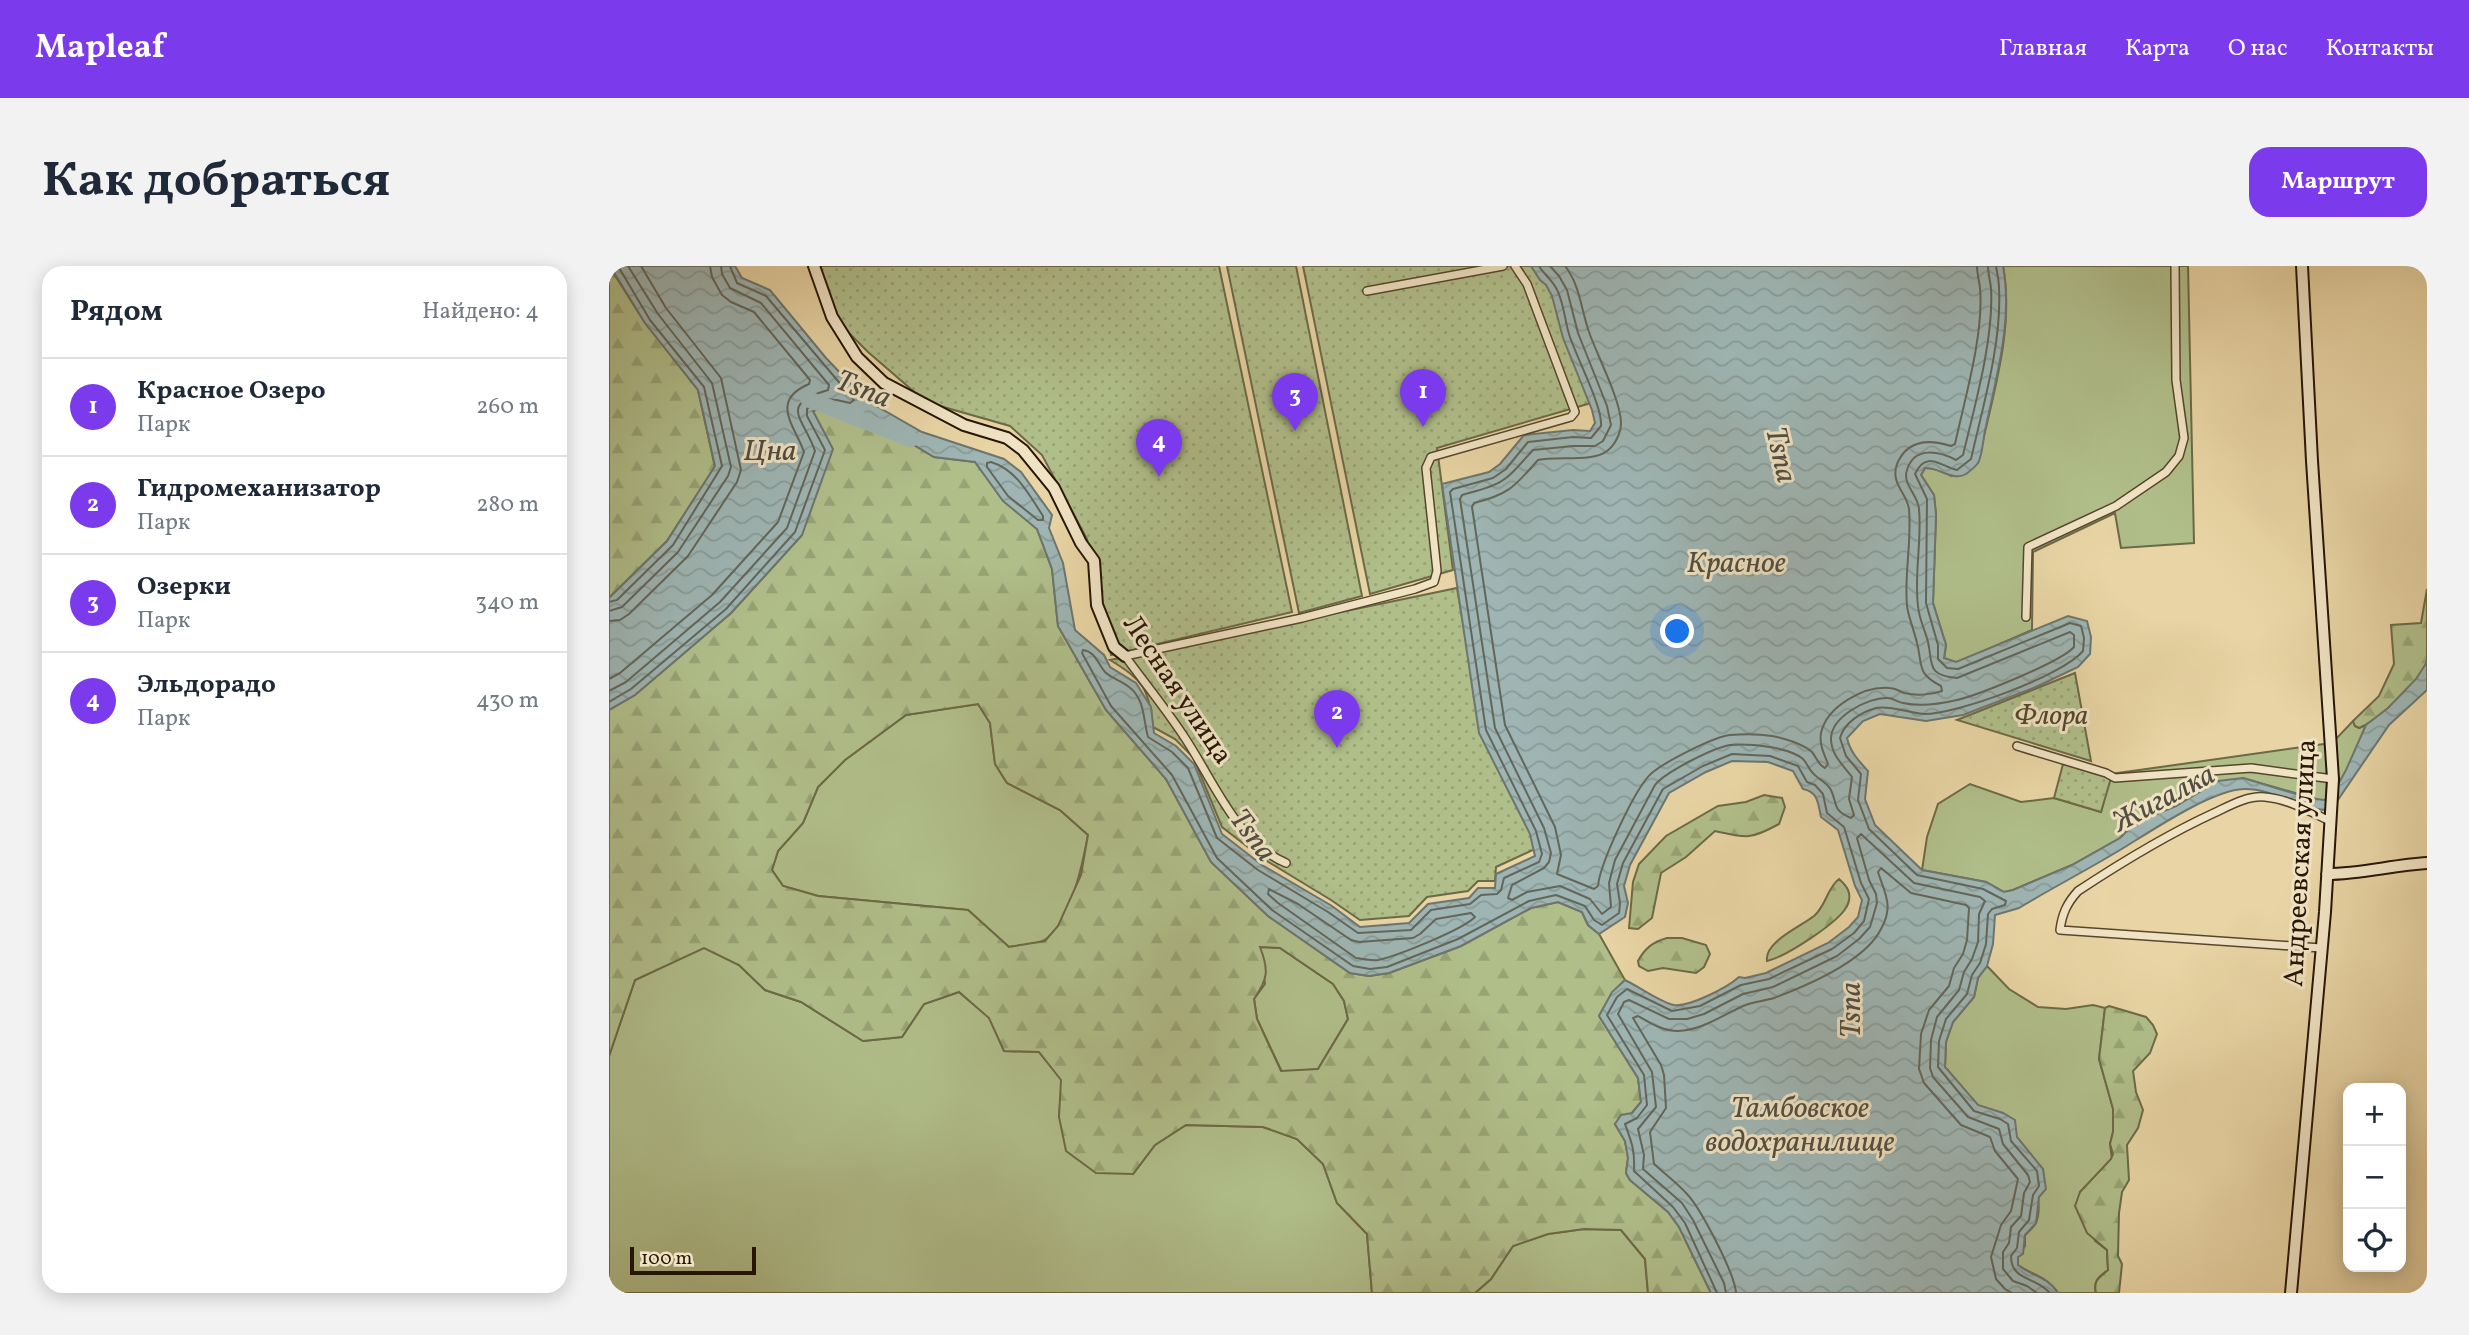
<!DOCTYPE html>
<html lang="ru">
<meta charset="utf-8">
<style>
body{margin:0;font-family:Vollkorn,serif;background:#f2f2f3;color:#1f2937}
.controls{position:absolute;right:21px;bottom:21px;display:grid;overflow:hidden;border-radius:14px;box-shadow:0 4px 18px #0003}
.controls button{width:63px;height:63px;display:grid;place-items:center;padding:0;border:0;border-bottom:2px solid #e0e1e3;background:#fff;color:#1f2937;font:35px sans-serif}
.scale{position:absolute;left:21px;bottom:18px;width:126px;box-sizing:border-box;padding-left:7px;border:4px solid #271603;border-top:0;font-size:19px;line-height:24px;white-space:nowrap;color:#271603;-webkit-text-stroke:5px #f0e3c4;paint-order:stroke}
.you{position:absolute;left:1069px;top:366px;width:24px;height:24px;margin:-18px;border:5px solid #fff;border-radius:50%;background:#1a73e8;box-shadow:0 0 0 10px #1a73e833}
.badge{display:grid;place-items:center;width:46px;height:46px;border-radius:50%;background:#7c3aed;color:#fff;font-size:23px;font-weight:700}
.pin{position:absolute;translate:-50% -58px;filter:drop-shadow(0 2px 4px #0008)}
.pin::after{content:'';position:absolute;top:37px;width:24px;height:21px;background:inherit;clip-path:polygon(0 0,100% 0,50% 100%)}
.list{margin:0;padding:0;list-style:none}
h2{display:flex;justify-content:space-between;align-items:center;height:91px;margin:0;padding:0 28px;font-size:30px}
h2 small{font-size:23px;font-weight:400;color:#747a83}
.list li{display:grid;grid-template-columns:46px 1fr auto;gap:21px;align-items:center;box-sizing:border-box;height:98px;padding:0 28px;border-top:2px solid #e0e1e3}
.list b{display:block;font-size:26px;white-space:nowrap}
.list p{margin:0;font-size:23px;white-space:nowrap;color:#747a83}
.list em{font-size:23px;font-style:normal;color:#747a83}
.icon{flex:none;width:38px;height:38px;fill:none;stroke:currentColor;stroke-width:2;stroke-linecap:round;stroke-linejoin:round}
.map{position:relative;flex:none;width:1818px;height:1027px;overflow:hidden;border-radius:21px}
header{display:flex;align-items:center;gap:42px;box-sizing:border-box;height:98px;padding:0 35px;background:#7c3aed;color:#fff}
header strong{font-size:33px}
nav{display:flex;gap:38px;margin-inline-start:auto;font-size:24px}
.intro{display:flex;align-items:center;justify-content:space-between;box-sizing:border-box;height:168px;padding:0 42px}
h1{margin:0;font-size:49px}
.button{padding:18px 32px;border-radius:21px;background:#7c3aed;color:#fff;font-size:24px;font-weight:700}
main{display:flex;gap:42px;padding:0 42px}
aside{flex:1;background:#fff;border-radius:21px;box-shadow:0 4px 18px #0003}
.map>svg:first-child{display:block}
.grass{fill:#b0be8a;stroke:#6c6a46;stroke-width:2}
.forest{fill:url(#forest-firs);stroke:#6c6a46;stroke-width:2;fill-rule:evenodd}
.park{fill:url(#park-dots);stroke:#6c6a46;stroke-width:2}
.water{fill:url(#water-waves);stroke:#6e756d;stroke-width:2}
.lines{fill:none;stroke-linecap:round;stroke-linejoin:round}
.shore{stroke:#62665b;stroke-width:2}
.river{stroke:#9eb5b3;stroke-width:16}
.street-casing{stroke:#57462b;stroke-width:10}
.secondary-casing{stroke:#271603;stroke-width:14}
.street{stroke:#f0e3c4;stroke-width:7}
.secondary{stroke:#f0e3c4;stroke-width:10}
.labels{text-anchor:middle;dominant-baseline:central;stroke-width:6;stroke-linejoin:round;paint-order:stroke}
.street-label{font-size:28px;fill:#271603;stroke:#f0e3c4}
.park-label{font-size:28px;font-style:italic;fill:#50482c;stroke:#f0e3c4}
.water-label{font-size:30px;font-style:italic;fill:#514e41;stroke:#f0e3c4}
</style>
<header>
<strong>Mapleaf</strong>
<nav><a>Главная</a><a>Карта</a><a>О нас</a><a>Контакты</a></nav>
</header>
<div class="intro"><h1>Как добраться</h1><a class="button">Маршрут</a></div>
<main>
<aside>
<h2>Рядом<small>Найдено: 4</small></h2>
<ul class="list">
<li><span class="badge">1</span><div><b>Красное Озеро</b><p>Парк</p></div><em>260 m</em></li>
<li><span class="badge">2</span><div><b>Гидромеханизатор</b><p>Парк</p></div><em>280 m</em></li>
<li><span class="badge">3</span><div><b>Озерки</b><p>Парк</p></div><em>340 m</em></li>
<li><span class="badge">4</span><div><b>Эльдорадо</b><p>Парк</p></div><em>430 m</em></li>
</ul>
</aside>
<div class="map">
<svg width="1818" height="1027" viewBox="0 0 1818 1027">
<defs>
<pattern id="forest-firs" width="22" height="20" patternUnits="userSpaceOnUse" patternTransform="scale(1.75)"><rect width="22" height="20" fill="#b0be8a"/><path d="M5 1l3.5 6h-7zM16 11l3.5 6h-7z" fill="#97a375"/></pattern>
<pattern id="park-dots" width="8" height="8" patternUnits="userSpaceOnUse" patternTransform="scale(1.75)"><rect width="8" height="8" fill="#b0be8a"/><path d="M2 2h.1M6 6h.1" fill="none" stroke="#97a375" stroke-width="1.8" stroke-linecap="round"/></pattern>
<pattern id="water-waves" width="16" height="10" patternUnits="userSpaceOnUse" patternTransform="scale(1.75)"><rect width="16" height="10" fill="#9eb5b3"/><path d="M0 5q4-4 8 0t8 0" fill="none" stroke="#889b98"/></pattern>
</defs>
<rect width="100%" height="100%" fill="#e8d4a4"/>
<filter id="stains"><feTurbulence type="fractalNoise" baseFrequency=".00286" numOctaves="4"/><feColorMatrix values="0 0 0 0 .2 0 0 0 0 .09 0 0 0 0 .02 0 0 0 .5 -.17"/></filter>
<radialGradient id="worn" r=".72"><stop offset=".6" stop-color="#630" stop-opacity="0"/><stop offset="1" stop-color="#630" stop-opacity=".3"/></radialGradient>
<path class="grass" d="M1394 0H1579L1585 277 1512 282 1506 247 1424 286 1423 364 1347 397 1335 392 1337 379 1324 337 1327 249 1325 229 1312 209 1316 202C1327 202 1333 205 1342 210L1369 197C1382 134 1406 65 1394 0Z
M369 438 381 457 386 498 398 517 451 544 479 569C474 596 461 657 437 673 429 679 411 679 400 681L359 644 209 630 174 620 163 604 169 585 194 557 209 521 236 494 297 449Z
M1744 455 1746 460 1750 462 1757 459C1748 479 1734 526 1714 535L1634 512 1538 552 1522 561 1511 572 1463 599 1404 624 1395 626 1377 616 1313 604 1318 571 1329 538 1361 518 1412 536 1445 532 1492 546 1502 508 1715 478 1726 474Z
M95 681 130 699 156 724 192 736 254 775 293 771 315 738 350 726 381 752 395 785 430 786 453 814 450 851 524 908 546 879 577 859 654 861 688 873 714 898 728 937 758 968 763 1027H0V790L26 714Z
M651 681 671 682 724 718 735 735 739 753 709 803 673 806 648 753 645 733 656 718Z
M1378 700 1400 723 1429 741 1457 743 1484 739 1496 742 1490 793 1504 842V866L1501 878 1503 893 1471 926 1486 975 1498 984 1499 1004C1490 1011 1484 1014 1487 1027H1449C1439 1011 1423 1009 1409 999V991L1416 980V969C1419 966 1425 961 1427 957 1439 928 1408 872 1394 847L1369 840 1336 801 1337 776 1344 756 1365 731 1369 712Z
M975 963 1012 964 1036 993 1039 1027H866L882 1013 904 980 939 968Z"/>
<path class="forest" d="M0 0 36 57 89 124 106 201 58 275 0 332Z
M221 139 250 146 325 191 366 196 394 234 428 263 443 303 449 360 497 444 557 513 602 596 659 650 741 707 760 710 780 707 852 680 922 642 949 636 973 646 979 659 990 668 1016 714 1003 727 990 750 1029 812 1032 836 1023 847 1006 858 1016 875 1019 892 1017 907 1021 914 1059 946 1070 961 1102 1027H1039L1036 993 1012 964 975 963 939 968 904 980 882 1013 866 1027H763L758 968 728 937 714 898 688 873 654 861 577 859 546 879 524 908 487 907 457 885 450 851 452 814 430 786 395 785 380 752 350 726 315 738 293 771 254 775 192 736 156 724 130 699 95 682 26 714 0 790V444L26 429 122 347 193 269 204 145ZM369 438 381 457 386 498 398 517 451 544 479 569 472 609 449 660 436 675 400 681 359 644 209 630 174 620 163 604 169 585 194 557 209 521 236 494 297 449ZM651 681 671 682 724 718 735 735 739 753 709 803 672 805 648 753 645 733C659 713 660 704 651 681Z
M1818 323C1818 343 1818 375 1818 394 1814 414 1769 454 1750 462L1746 460 1744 455 1770 430 1785 398 1782 359 1812 357Z
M1155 529 1173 532 1176 541 1170 558C1141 574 1137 572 1106 565L1077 591 1052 607 1043 652 1029 663 1020 662 1024 616 1030 598 1057 570 1109 540 1137 536Z
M1230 613C1238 620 1243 627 1239 638 1233 655 1176 691 1158 695 1155 676 1191 661 1205 650 1217 640 1218 622 1230 613Z
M1058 672H1073L1097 679 1101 688 1095 701 1087 707 1054 702 1039 705 1030 700 1029 695C1036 682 1044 676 1058 672Z
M1500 740 1537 751 1544 759 1548 768 1541 787 1524 805 1527 826 1534 844 1529 862 1518 879 1520 914 1513 926 1510 947 1509 990 1513 998 1510 1027H1487C1484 1014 1490 1012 1499 1004L1498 984 1478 967 1466 940 1471 926 1502 893 1504 888 1501 878 1504 866V843L1490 793 1496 742Z"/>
<path class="park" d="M208 0H610L683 346 502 389 478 273 433 189 401 160 317 136 259 86 223 50Z
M618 0H687L753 330 690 347Z
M694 0H926L937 12 982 137 828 182 844 304 761 328Z
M848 322 861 398 921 562 926 583 887 601 886 615H869L859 625 818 631 800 650 751 654 722 634 653 592 613 561 584 491 566 473 544 461C540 422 534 414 501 394Z
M1466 407 1482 495 1348 454Z
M1454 498 1502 512 1492 546 1445 532Z"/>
<path class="water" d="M1 0H126L133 12 161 24 217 92 257 134 313 166 395 193 412 206 443 249 440 262 454 297 466 364 495 389 501 401 527 417 542 441 545 467 567 480 585 498 613 568 653 599 723 640 751 661 800 657 819 638 860 632 869 622H886L887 608 926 590 921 568 870 467 833 218 880 206 891 198 915 169 964 164 981 165 986 157 983 144 954 72 943 30 937 19 931 14 922 0H1394C1404 53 1388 108 1377 160 1374 171 1374 188 1369 197 1367 200 1360 206 1357 208 1344 216 1330 201 1316 202L1312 209 1325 229 1327 249 1324 337 1337 379 1335 392 1347 396 1459 350 1478 355 1482 371 1481 388 1469 401 1427 421 1354 449 1317 455 1271 448 1254 455 1238 472C1241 486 1250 495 1259 505L1256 533 1266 559 1313 604 1377 616 1395 626 1404 624 1463 599 1511 572 1522 561 1538 552 1567 540 1609 515 1634 512 1700 532 1715 534 1722 531 1737 504 1757 459 1779 442 1807 413 1818 396V424L1780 459 1722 544C1697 546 1664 522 1635 523 1602 524 1541 566 1511 584 1478 604 1443 622 1410 642L1386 649 1384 678 1378 700 1369 712 1365 731 1344 756 1337 776 1336 801 1369 839 1394 847 1406 854 1408 871 1434 903 1437 923 1430 931 1427 957 1416 969 1414 988 1409 991V999C1423 1010 1438 1010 1449 1027H1102L1070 961 1059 946 1021 914 1017 907 1019 892 1016 875 1006 858 1012 849 1023 847 1032 836 1029 812 990 750 1003 726 1016 714C1029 720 1052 737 1065 739 1081 741 1119 721 1130 711L1136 712 1157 707 1219 677 1240 661 1249 651 1253 634 1246 620 1229 564 1212 551C1209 537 1209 526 1194 523L1184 505 1159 496 1123 495 1097 506 1060 527 1021 599 1015 620 1019 637 1016 651 990 668 979 659 973 646 949 636 922 642 852 680 780 707 760 710 741 707 659 650 602 596 557 513 497 444 449 360 443 303 428 263 394 235 366 196 325 191 250 146 221 139 204 145 224 183 193 269 122 347 26 429 0 444V332L58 275 106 200 89 124 36 57Z"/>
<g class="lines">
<path class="shore" d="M930 0C936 10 945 15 949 26 955 39 956 55 960 68 967 91 994 141 992 160L982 172 964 171 919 176 897 203 884 212 844 223 841 226 877 464 927 565 933 588 930 596 895 612 892 624 888 628 872 629 861 638 822 644 802 664 749 667 719 646 649 604 608 572 579 502 563 486 539 471C534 453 536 433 520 421 513 415 502 412 496 406 488 397 487 386 474 384L473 387 502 440 563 509 608 592 663 644 744 700 761 703 778 701 849 673 920 635 947 629 976 640 985 654 993 659 1010 647 1011 637 1008 618 1014 597 1054 523 1094 500 1123 488 1161 490 1189 500 1198 516 1206 519 1214 528 1218 547 1235 561 1252 617 1260 633 1255 655 1245 667 1223 683 1160 713 1132 719 1091 740 1063 745 1018 723 1008 731 998 749 1035 809 1038 839 1028 852 1016 858C1023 877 1026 885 1025 905L1064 941 1076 957 1108 1027
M941 0 950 10 958 24 969 67 998 140 1002 159 994 175 986 180H964L924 184C895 216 896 218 853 229L851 233 886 462 935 562 942 587 940 596 935 602 903 619 899 632 903 634 918 626 951 620 981 633 993 648 1002 641 1000 617 1006 594 1046 519C1056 506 1104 482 1121 479 1139 477 1180 481 1194 493 1198 497 1199 502 1203 506 1208 513 1217 515 1222 524 1229 539 1223 544 1242 552L1245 549 1240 533 1243 511C1234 499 1223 490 1222 474 1221 451 1259 431 1279 432 1284 432 1288 436 1294 437 1311 441 1331 438 1348 434 1369 429 1452 396 1465 381V369L1461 366 1348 412C1317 409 1324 398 1319 376 1316 364 1310 353 1309 340 1305 308 1313 275 1310 243 1309 229 1293 218 1298 204 1305 180 1330 185 1347 194L1354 189C1366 139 1385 72 1382 22 1381 14 1379 7 1379 0
M956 0C971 19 972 43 980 66 988 89 1012 135 1012 157 1012 167 1006 179 998 185 985 196 948 190 929 194 906 220 901 228 865 237L863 241 896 459 946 561 952 589 948 608 985 623 989 620C991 598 1027 519 1044 506 1058 495 1104 471 1121 469 1134 468 1150 468 1163 470 1175 472 1194 478 1203 486 1208 492 1209 499 1216 502L1219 498C1215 488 1210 478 1212 467 1218 440 1255 420 1280 422 1286 422 1290 425 1295 427 1307 430 1322 429 1333 425L1332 420C1307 407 1314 400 1308 377 1305 364 1300 353 1298 340 1295 308 1303 275 1300 243 1298 227 1281 218 1288 198 1298 174 1320 173 1342 180L1346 178C1356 132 1375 68 1371 22 1370 14 1368 7 1368 0
M1387 0C1388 7 1390 14 1390 22 1393 76 1374 140 1362 193L1348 204C1331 200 1317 184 1306 208L1318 233 1317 337 1329 379V393L1338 402 1349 403 1461 357 1472 360 1475 372 1474 385C1453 410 1348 448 1315 448 1298 447 1282 439 1267 442 1252 446 1235 457 1231 472L1237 490 1252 508 1249 534 1260 563 1308 609 1374 623 1397 635 1396 639 1383 643 1379 648 1377 678 1371 697 1363 709 1358 728 1337 753 1330 775 1329 801 1365 845 1391 853 1399 858 1402 875 1428 905 1430 920 1424 929 1420 954 1410 966 1408 982 1402 990C1402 1015 1426 1010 1441 1027
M382 196C408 204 420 229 434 250V254H429L399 230 378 201V197Z
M0 336 8 334 64 279 113 200 95 121 41 54 9 0
M0 345 13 341 69 286 119 210 122 201 103 117 49 48 19 0
M0 355 11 354 20 348 79 290 128 216 132 204 112 112 57 42 32 0
M0 413 11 407 103 329 169 256 195 186C186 160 160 135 200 118L201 114 145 46 122 36 113 29 103 11 101 0
M0 425 17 416 111 336 178 262 206 185C195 152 168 139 219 124L220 119 152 37 121 22 113 8 112 0
M0 436 22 423 117 343 186 266 216 184 198 150V143C211 130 225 133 241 137L245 134 157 30 128 17 121 0
M660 623 689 638 742 674 750 676 804 672 811 668 827 653 862 647 866 651C853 664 788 690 769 694 762 695 754 693 747 692L669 637 659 628Z
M1117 1027 1115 1017 1084 954 1073 937 1034 903 1035 889 1029 863 1047 841 1043 806 1009 748 1015 736 1020 734 1060 753H1078L1095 748 1134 728 1164 721 1228 690 1250 673 1261 661 1268 637 1267 628 1260 614 1248 572 1252 568 1305 617 1371 631 1376 635 1370 648 1369 676 1363 693 1355 706 1350 724 1328 751 1322 774 1321 802 1324 811 1359 851 1390 863 1394 878 1419 909 1421 916 1415 927 1412 950 1402 961 1400 977 1394 986V1003L1404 1015 1418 1020 1428 1027
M1127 1027C1126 1008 1092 943 1078 928 1068 917 1056 908 1045 898L1041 866 1057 842 1055 809 1052 799 1024 752 1029 750C1041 757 1054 765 1069 765 1093 764 1112 750 1134 740 1143 736 1155 735 1165 732 1197 720 1256 695 1272 663 1285 640 1276 628 1269 606L1272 602 1302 627 1357 639 1360 642 1358 674 1354 688 1345 702 1340 720 1320 744 1312 768 1310 803 1315 817 1352 859 1381 871 1386 885 1409 913 1402 945 1392 959 1382 991 1387 1013 1396 1023 1403 1027"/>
<path class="river" d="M199 133 302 173"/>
<g class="street-casing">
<path id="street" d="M758 25 894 0
M1417 351 1419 281 1507 240 1557 206 1570 190 1575 172 1567 114 1566 0
M1408 480 1497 507 1506 512 1642 502 1724 513
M677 597C626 575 604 513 574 469 556 442 535 416 516 390L693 352 806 323 825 316 828 305 817 202 822 191 962 151 966 146 918 18 906 0
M1712 682 1451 664C1453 648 1458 637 1469 625 1513 596 1557 569 1605 547 1620 540 1639 529 1656 531 1679 533 1700 545 1721 555"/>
</g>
<g class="secondary-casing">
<path id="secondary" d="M205 0 223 51 248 91 275 117 355 159 398 172 414 184 445 222 472 277 485 295 488 339 505 381 516 390
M1718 608C1752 608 1784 599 1818 597
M1682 1027 1716 646 1724 513 1703 195 1693 0"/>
</g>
<use href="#street" class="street"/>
<use href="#secondary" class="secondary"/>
</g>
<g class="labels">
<g class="street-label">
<text transform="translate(568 424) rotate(56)">Лесная улица</text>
<text transform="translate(1692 597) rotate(-87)">Андреевская улица</text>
</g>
<g class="park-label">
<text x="1442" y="450">Флора</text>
</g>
<g class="water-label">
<text transform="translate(254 124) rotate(21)">Tsna</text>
<text x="161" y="186">Цна</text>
<text transform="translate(1171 189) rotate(77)">Tsna</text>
<text x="1127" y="298">Красное</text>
<text transform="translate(1555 533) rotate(-28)">Жигалка</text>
<text transform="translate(643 570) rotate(53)">Tsna</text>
<text transform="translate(1243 744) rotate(-90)">Tsna</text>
<text x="1191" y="843">Тамбовское<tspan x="1191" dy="34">водохранилище</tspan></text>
</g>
</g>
<rect width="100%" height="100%" filter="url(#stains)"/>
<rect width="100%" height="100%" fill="url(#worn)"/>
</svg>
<div class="controls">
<button>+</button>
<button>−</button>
<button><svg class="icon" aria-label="locate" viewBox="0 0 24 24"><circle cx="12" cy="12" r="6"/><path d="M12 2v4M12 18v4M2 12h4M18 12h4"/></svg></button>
</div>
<div class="scale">100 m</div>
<div class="you"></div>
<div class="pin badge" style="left:814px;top:161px">1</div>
<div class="pin badge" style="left:728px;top:482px">2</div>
<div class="pin badge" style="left:686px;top:165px">3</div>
<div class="pin badge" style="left:550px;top:211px">4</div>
</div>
</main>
